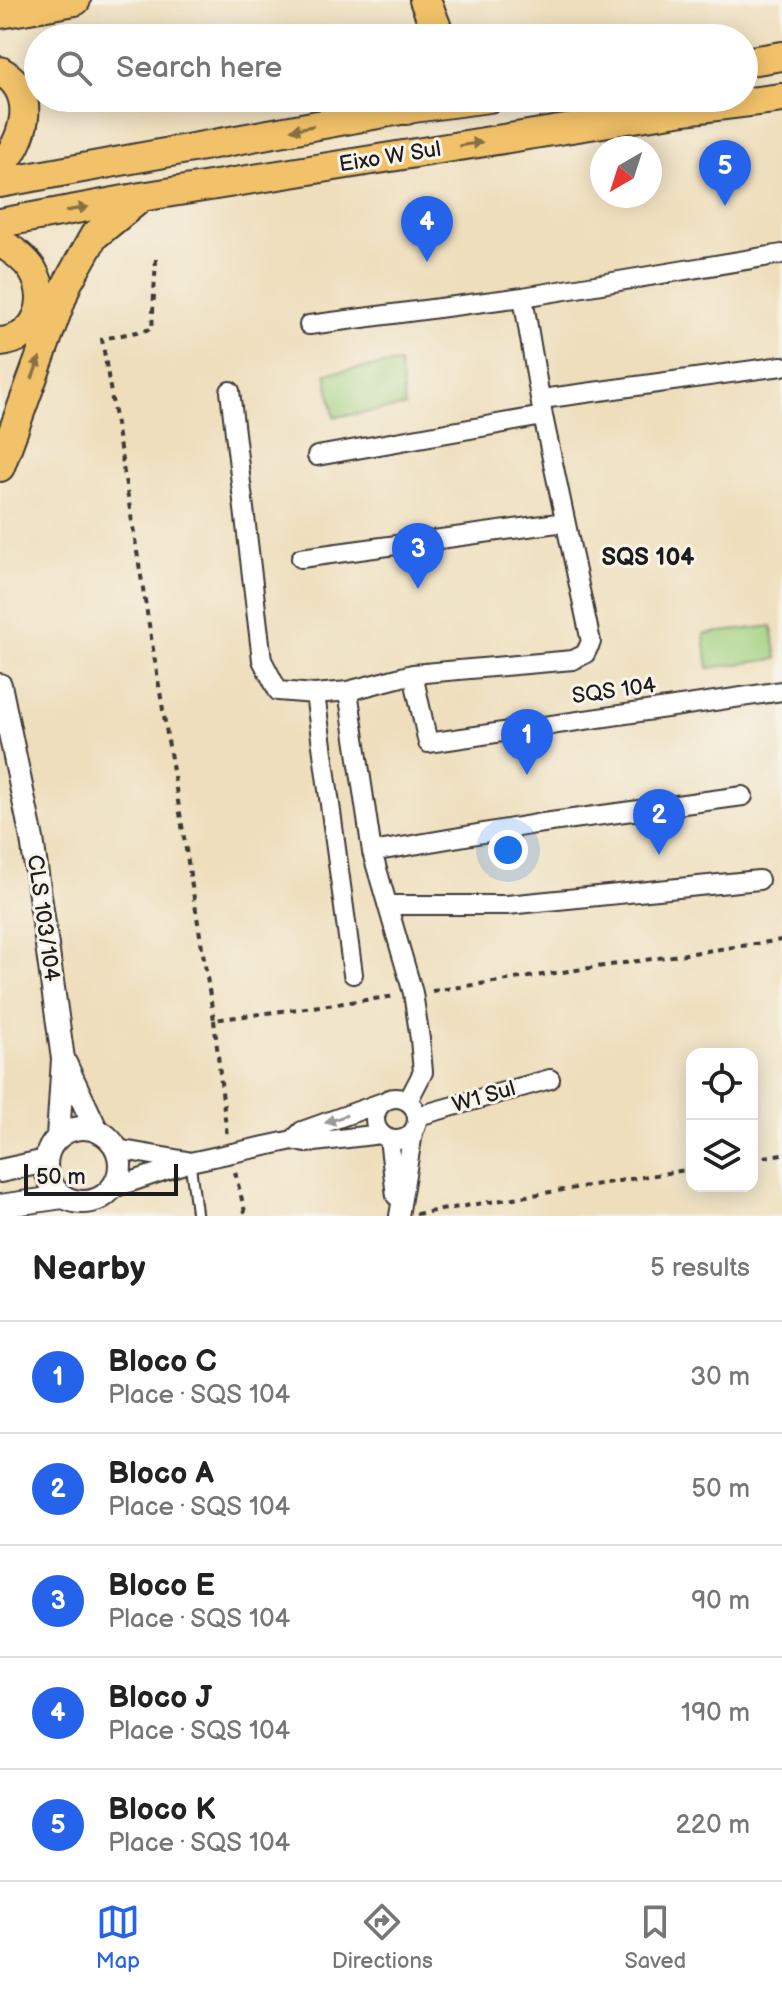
<!DOCTYPE html>
<meta charset="utf-8">
<style>
body{margin:0;font-family:"Balsamiq Sans",sans-serif;background:#f6f6f6;color:#222}
.controls{position:absolute;right:24px;bottom:24px;display:grid;overflow:hidden;border-radius:16px;box-shadow:0 4px 20px #0003}
.controls button{width:72px;height:72px;display:grid;place-items:center;padding:0;border:0;border-bottom:2px solid #e0e0e0;background:#fff;color:#222;font:40px sans-serif}
.compass{position:absolute;left:590px;top:136px;width:72px;height:72px;border-radius:50%;background:#fff;box-shadow:0 4px 20px #0003;rotate:219deg}
.scale{position:absolute;left:24px;bottom:20px;width:154px;box-sizing:border-box;padding-left:8px;border:4px solid #1c1c1c;border-top:0;font-size:22px;line-height:28px;white-space:nowrap;color:#1c1c1c;-webkit-text-stroke:6px #f7f3e8;paint-order:stroke}
.you{position:absolute;left:508px;top:850px;width:28px;height:28px;margin:-20px;border:6px solid #fff;border-radius:50%;background:#1a73e8;box-shadow:0 0 0 12px #1a73e833}
.badge{display:grid;place-items:center;width:52px;height:52px;border-radius:50%;background:#2563eb;color:#fff;font-size:26px;font-weight:700}
.pin{position:absolute;translate:-50% -66px;filter:drop-shadow(0 2px 4px #0008)}
.pin::after{content:'';position:absolute;top:42px;width:28px;height:24px;background:inherit;clip-path:polygon(0 0,100% 0,50% 100%)}
.list{margin:0;padding:0;list-style:none}
h2{display:flex;justify-content:space-between;align-items:center;height:104px;margin:0;padding:0 32px;font-size:34px}
h2 small{font-size:26px;font-weight:400;color:#767676}
.list li{display:grid;grid-template-columns:52px 1fr auto;gap:24px;align-items:center;box-sizing:border-box;height:112px;padding:0 32px;border-top:2px solid #e0e0e0}
.list b{display:block;font-size:30px;white-space:nowrap}
.list p{margin:0;font-size:26px;white-space:nowrap;color:#767676}
.list em{font-size:26px;font-style:normal;color:#767676}
.icon{flex:none;width:44px;height:44px;fill:none;stroke:currentColor;stroke-width:2;stroke-linecap:round;stroke-linejoin:round}
.map{position:relative;flex:none;width:782px;height:1216px;overflow:hidden}
.search{position:absolute;background:#fff;box-shadow:0 4px 20px #0003;left:24px;right:24px;top:24px;height:88px;display:flex;align-items:center;gap:20px;box-sizing:border-box;padding:0 28px;border-radius:44px;color:#767676;font-size:30px}
.sheet{height:664px;background:#fff}
nav{display:flex;justify-content:space-around;align-items:center;box-sizing:border-box;height:112px;border-top:2px solid #e0e0e0;background:#fff;font-size:22px;color:#767676}
nav a{display:grid;justify-items:center;gap:4px}
nav .on{color:#2563eb}
.map>svg:first-child{display:block}
.green{fill:#9fd07e;stroke:#5e764d;stroke-width:2}
.lines{fill:none;stroke-linecap:round;stroke-linejoin:round}
.service-casing{stroke:#3c3934;stroke-width:13}
.minor-casing{stroke:#3c3934;stroke-width:22}
.tertiary-casing{stroke:#3c3934;stroke-width:26}
.primary-casing{stroke:#3c3934;stroke-width:32}
.trunk-casing{stroke:#3c3934;stroke-width:34}
.path{stroke:#3c3934;stroke-width:4;stroke-dasharray:6 6;stroke-linecap:butt}
.service{stroke:#fff;stroke-width:9}
.minor{stroke:#fff;stroke-width:18}
.tertiary{stroke:#fff;stroke-width:22}
.primary{stroke:#f2c26a;stroke-width:28}
.trunk{stroke:#f2c26a;stroke-width:30}
.oneway{fill:#876f43}
.oneway2{fill:#999}
.labels{text-anchor:middle;dominant-baseline:central;stroke-width:6;stroke-linejoin:round;paint-order:stroke}
.street-label{font-size:22px;fill:#1c1c1c;stroke:#f7f3e8}
.neighbourhood-label{font-size:24px;font-weight:bold;fill:#1c1c1c;stroke:#f7f3e8}
</style>
<div class="map">
<svg width="782" height="1216" viewBox="0 0 782 1216">
<rect width="100%" height="100%" fill="#f7f3e8"/>
<filter id="ink" filterUnits="userSpaceOnUse"><feTurbulence type="fractalNoise" baseFrequency=".0125" numOctaves="2"/><feDisplacementMap in="SourceGraphic" scale="16" xChannelSelector="R" yChannelSelector="G"/><feConvolveMatrix kernelMatrix="1 2 1 2 8 2 1 2 1" color-interpolation-filters="sRGB"/></filter>
<filter id="wash" filterUnits="userSpaceOnUse"><feTurbulence type="fractalNoise" baseFrequency=".006" numOctaves="4" result="noise"/><feDisplacementMap in="SourceGraphic" scale="32" xChannelSelector="R" yChannelSelector="G"/><feGaussianBlur stdDeviation="1.8" result="paint"/><feColorMatrix in="noise" values="0 0 0 0 0 0 0 0 0 0 0 0 0 0 0 0 0 1.4 0 .05"/><feComposite in="paint" operator="in"/></filter>
<g filter="url(#wash)">
<rect width="100%" height="100%" fill="#eedebc"/>
<path class="green" d="M399 363 405 407 334 417 326 373Z
M772 626 777 659 708 668 704 634Z"/>
</g>
<g filter="url(#ink)">
<g class="lines">
<g class="service-casing">
<path id="service" d="M190 1162 197 1216"/>
</g>
<g class="minor-casing">
<path id="minor" d="M309 325 523 297 782 254
M230 391 262 660 278 691 315 694 348 691 413 674 573 660 585 654 591 642 543 416 523 297
M542 399 782 366
M317 456 543 416
M301 558 565 522
M413 674 428 743 782 691
M348 691 372 852 413 993 420 1039 423 1072 408 1101
M315 694 353 974
M372 852 536 824 743 796
M390 905H507L759 880
M375 1119a21 21 0 1 1 42 0a21 21 0 1 1-42 0Z
M418 1116 550 1079
M389 1139 396 1196
M293 1140 302 1131 383 1102
M117 1149 187 1161
M113 1188 190 1162 293 1140 306 1143 381 1134
M399 1216 413 1133"/>
</g>
<g class="tertiary-casing">
<path id="tertiary" d="M0 685 32 839 63 1059 58 1137
M65 1063 97 1131
M46 1165a37 37 0 1 1 74 0a37 37 0 1 1-74 0Z
M0 1171 46 1161
M0 1206 63 1197"/>
</g>
<g class="primary-casing">
<path id="primary" d="M744 62 782 56
M0 71C40 92 24 142 0 167
M0 183 406 109 489 98
M0 223 141 197 684 110 782 98
M0 242C12 250 25 258 33 271 51 302 37 339 0 342
M0 467 67 284 94 236 138 200"/>
</g>
<g class="trunk-casing">
<path id="trunk" d="M425 0 440 38
M0 13 75 0
M406 109 413 98"/>
</g>
<path class="path" d="M156 259 152 329 102 339 214 1020 396 996
M432 991 782 940
M214 1020 227 1136
M752 1159 782 1154
M235 1172 246 1216
M416 1214 692 1169"/>
<use href="#service" class="service"/>
<use href="#minor" class="minor"/>
<use href="#tertiary" class="tertiary"/>
<use href="#primary" class="primary"/>
<use href="#trunk" class="trunk"/>
</g>
<defs><path id="oneway-solid" d="M-6-.8H1V-3.2L6.5 0L1 3.2V.8H-6Z" transform="scale(2)"/></defs>
<g class="oneway">
<use href="#oneway-solid" transform="translate(302 128) rotate(170)"/>
<use href="#oneway-solid" transform="translate(471 144) rotate(-9)"/>
<use href="#oneway-solid" transform="translate(77 209) rotate(-10)"/>
<use href="#oneway-solid" transform="translate(36 368) rotate(-70)"/>
</g>
<use class="oneway2" href="#oneway-solid" transform="translate(336 1119) rotate(160)"/>
</g>
<g class="labels">
<g class="street-label">
<text transform="translate(390 157) rotate(-9)">Eixo W Sul</text>
<text transform="translate(614 691) rotate(-8)">SQS 104</text>
<text transform="translate(43 918) rotate(82)">CLS 103/104</text>
<text transform="translate(484 1097) rotate(-16)">W1 Sul</text>
</g>
<g class="neighbourhood-label">
<text x="648" y="557">SQS 104</text>
</g>
</g>
</svg>
<div class="controls">
<button><svg class="icon" aria-label="locate" viewBox="0 0 24 24"><circle cx="12" cy="12" r="6"/><path d="M12 2v4M12 18v4M2 12h4M18 12h4"/></svg></button>
<button><svg class="icon" aria-label="layers" viewBox="0 0 24 24"><path d="M12 4l9 5-9 5-9-5zM3 14l9 5 9-5"/></svg></button>
</div>
<svg class="compass" viewBox="-18 -18 36 36"><path d="M0-13l5 13h-10z" fill="#e53935"/><path d="M0 13l5-13h-10z" fill="#767676"/></svg>
<div class="scale">50 m</div>
<div class="you"></div>
<div class="pin badge" style="left:527px;top:775px">1</div>
<div class="pin badge" style="left:659px;top:855px">2</div>
<div class="pin badge" style="left:418px;top:589px">3</div>
<div class="pin badge" style="left:427px;top:262px">4</div>
<div class="pin badge" style="left:725px;top:206px">5</div>
<div class="search"><svg class="icon" aria-label="search" viewBox="0 0 24 24"><circle cx="10" cy="10" r="6"/><path d="M15 15l6 6"/></svg>Search here</div>
</div>
<section class="sheet">
<h2>Nearby<small>5 results</small></h2>
<ul class="list">
<li><span class="badge">1</span><div><b>Bloco C</b><p>Place · SQS 104</p></div><em>30 m</em></li>
<li><span class="badge">2</span><div><b>Bloco A</b><p>Place · SQS 104</p></div><em>50 m</em></li>
<li><span class="badge">3</span><div><b>Bloco E</b><p>Place · SQS 104</p></div><em>90 m</em></li>
<li><span class="badge">4</span><div><b>Bloco J</b><p>Place · SQS 104</p></div><em>190 m</em></li>
<li><span class="badge">5</span><div><b>Bloco K</b><p>Place · SQS 104</p></div><em>220 m</em></li>
</ul>
</section>
<nav>
<a class="on"><svg class="icon" aria-label="map" viewBox="0 0 24 24"><path d="M3 6l6-2 6 2 6-2v14l-6 2-6-2-6 2zM9 4v14M15 6v14"/></svg>Map</a>
<a><svg class="icon" aria-label="directions" viewBox="0 0 24 24"><path d="M12 3l9 9-9 9-9-9zM9 14v-3h6M13 9l2 2-2 2"/></svg>Directions</a>
<a><svg class="icon" aria-label="saved" viewBox="0 0 24 24"><path d="M7 4h10v16l-5-4-5 4z"/></svg>Saved</a>
</nav>
